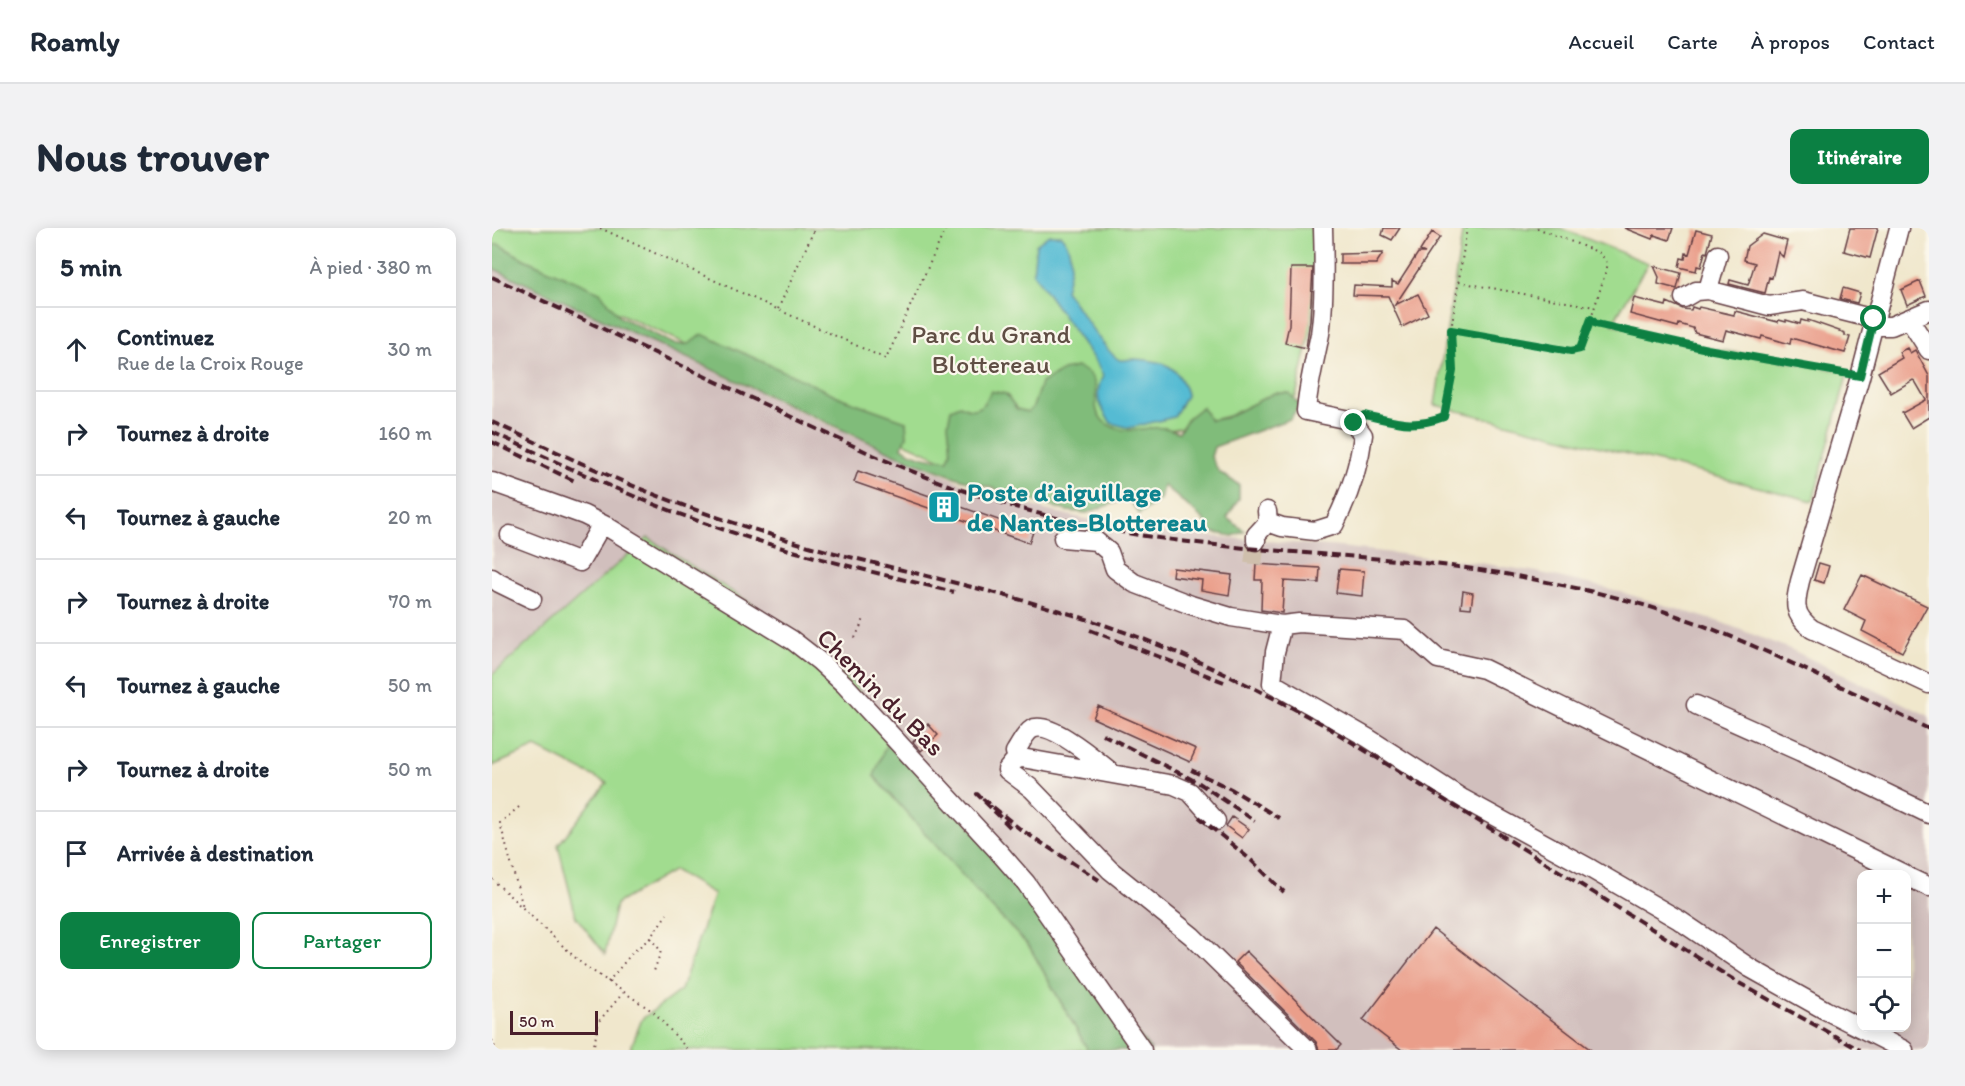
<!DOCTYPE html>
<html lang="fr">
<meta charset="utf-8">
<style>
body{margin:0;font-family:Itim,sans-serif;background:#f2f2f3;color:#1f2937}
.controls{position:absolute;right:18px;bottom:18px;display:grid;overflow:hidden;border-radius:12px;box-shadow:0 3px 15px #0003}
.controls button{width:54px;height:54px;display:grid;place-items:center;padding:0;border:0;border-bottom:2px solid #e0e1e3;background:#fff;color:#1f2937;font:30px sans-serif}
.scale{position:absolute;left:18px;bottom:15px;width:88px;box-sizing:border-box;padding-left:6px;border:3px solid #4a1f2b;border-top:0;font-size:16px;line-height:21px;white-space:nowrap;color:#4a1f2b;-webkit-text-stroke:4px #fbf7ec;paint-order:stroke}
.stop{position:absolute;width:18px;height:18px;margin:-14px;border:4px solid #0b8043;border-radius:50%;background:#fff}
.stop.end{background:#0b8043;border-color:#fff;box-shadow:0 2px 6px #0008}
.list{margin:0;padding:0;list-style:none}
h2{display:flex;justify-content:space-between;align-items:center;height:78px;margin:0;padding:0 24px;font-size:26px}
h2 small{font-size:20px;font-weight:400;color:#747a83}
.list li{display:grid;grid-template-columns:39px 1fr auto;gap:18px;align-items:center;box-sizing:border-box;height:84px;padding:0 24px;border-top:2px solid #e0e1e3}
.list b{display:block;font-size:22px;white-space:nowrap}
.list p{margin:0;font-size:20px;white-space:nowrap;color:#747a83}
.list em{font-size:20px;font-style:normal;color:#747a83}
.actions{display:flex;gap:12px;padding:18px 24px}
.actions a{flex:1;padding:14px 0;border:2px solid #0b8043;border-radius:12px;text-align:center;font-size:21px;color:#0b8043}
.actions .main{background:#0b8043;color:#fff}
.icon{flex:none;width:33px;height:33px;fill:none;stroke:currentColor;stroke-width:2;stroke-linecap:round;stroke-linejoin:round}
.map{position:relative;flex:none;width:1437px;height:822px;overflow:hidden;border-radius:12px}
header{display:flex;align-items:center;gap:36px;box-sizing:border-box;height:84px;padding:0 30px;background:#fff;border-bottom:2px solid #e0e1e3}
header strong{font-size:28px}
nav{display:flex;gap:33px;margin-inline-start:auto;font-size:21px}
.intro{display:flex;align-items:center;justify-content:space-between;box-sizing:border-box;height:144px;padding:0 36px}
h1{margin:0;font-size:42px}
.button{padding:15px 27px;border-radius:12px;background:#0b8043;color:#fff;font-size:21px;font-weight:700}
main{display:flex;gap:36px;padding:0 36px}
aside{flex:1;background:#fff;border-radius:12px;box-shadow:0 3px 15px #0003}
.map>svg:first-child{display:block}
.industrial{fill:#d1bfbd;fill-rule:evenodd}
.green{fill:#a1dc8f;stroke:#767e5d;stroke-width:1.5}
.forest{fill:#80bc7a;stroke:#656e52;stroke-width:1.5}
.water{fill:#55bbd3;stroke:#506d7f;stroke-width:1.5}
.building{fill:#ea9e8a}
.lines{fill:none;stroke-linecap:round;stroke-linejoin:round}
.minor-tunnel{stroke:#cfbfac;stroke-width:18;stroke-dasharray:18 9;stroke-linecap:butt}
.minor-casing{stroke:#633d43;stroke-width:21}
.path{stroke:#633d43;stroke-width:2;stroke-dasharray:1.5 4.5;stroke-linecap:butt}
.minor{stroke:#fff;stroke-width:18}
.rail{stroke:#4a1f2b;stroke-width:4;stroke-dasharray:9 4.5;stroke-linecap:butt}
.route{stroke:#0b8043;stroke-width:8}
.labels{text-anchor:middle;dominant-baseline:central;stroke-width:4.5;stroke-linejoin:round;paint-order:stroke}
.park-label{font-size:26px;fill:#604e44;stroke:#fbf7ec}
.culture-label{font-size:26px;font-weight:bold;fill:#0d838f;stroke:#fbf7ec;text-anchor:start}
.street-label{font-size:26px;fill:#4a1f2b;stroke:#fbf7ec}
</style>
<header>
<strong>Roamly</strong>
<nav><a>Accueil</a><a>Carte</a><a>À propos</a><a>Contact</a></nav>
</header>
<div class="intro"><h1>Nous trouver</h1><a class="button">Itinéraire</a></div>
<main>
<aside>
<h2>5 min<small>À pied · 380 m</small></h2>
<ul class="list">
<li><svg class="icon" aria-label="ahead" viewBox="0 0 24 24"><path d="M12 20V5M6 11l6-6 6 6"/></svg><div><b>Continuez</b><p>Rue de la Croix Rouge</p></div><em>30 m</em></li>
<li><svg class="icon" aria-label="right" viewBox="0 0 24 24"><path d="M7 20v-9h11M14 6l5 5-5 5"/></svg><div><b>Tournez à droite</b></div><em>160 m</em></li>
<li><svg class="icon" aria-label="left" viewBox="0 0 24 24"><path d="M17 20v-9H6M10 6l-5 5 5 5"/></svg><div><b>Tournez à gauche</b></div><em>20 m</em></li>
<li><svg class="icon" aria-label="right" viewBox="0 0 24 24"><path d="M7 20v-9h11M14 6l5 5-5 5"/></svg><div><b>Tournez à droite</b></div><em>70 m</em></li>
<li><svg class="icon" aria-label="left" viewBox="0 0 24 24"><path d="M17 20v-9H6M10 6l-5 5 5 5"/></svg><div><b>Tournez à gauche</b></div><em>50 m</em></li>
<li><svg class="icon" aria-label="right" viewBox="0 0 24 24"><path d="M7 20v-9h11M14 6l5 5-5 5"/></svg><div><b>Tournez à droite</b></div><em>50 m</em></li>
<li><svg class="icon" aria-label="arrive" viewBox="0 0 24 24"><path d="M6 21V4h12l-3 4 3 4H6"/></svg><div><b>Arrivée à destination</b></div></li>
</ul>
<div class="actions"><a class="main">Enregistrer</a><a>Partager</a></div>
</aside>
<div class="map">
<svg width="1437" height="822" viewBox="0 0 1437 822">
<rect width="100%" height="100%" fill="#fbf7ec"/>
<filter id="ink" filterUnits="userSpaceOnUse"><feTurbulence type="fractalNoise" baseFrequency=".0167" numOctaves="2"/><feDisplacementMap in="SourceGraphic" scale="12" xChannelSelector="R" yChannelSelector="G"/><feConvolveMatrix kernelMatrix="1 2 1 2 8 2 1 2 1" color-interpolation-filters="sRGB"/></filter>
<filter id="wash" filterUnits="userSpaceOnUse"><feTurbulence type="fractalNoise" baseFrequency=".008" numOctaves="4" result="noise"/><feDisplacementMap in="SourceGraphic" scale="24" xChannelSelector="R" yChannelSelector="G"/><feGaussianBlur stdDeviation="1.35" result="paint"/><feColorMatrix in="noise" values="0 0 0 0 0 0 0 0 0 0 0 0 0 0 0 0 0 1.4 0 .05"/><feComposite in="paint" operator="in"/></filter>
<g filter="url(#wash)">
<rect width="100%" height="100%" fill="#f0e7cc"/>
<path class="industrial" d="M0 40 353 205 478 258 554 282 643 302 848 319 987 335 1045 344 1122 362 1231 395 1298 421 1437 488V822H659L237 361 157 310 131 331 0 447ZM1370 646H1414V800H1370Z"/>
<path class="green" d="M0 0H823L820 99 804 168 799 173 486 248 0 28Z
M971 0H1068L1156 35 1120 96 1206 118 1356 144 1321 273 943 177Z
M156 310 299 401 364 458 496 676 537 718 596 822H138L150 791 189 762 222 666 182 642 124 676 113 726 84 689 66 617 115 555 44 519 0 538V447L131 331Z"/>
<path class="forest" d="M6 16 32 31 108 64 128 89 182 116H197L210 106 352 171 414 193 415 208 410 219C424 229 439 231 456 232L459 223 456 196 459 181 468 177C485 187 492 178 499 163L514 166 525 181 536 184 541 179 549 155 571 142 585 139C589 141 594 143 597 146 613 162 591 186 621 199 639 207 656 197 673 200 678 201 682 203 687 204L696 190 710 179 718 192 733 190 782 165H797L808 177 798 191 722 219 719 229 727 244 747 257V271L735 290 753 303 741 308 718 304 711 291 671 257 668 272 647 286 636 270 595 285 575 283 463 249 405 227 0 40V18Z
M400 501 659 822H596L537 718 496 676 382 548Z"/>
<path class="water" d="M557 7H569C584 25 578 42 573 62 583 75 616 128 628 132 632 133 638 131 642 131 672 133 686 136 695 166L682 189 637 200 619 195C607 178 601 167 611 148L605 136 541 45 544 17Z"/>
<g id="blocks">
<path class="building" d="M892 0H908L900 12 890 7Z
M1132 0H1181L1177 12 1162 7 1160 11Z
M1358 0H1386L1378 30 1352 23Z
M1204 2 1220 6 1215 25 1213 24 1209 39 1205 38 1204 43 1187 39 1189 30 1193 31 1194 25 1197 26Z
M940 4 948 9 903 77 926 66 936 86 910 99 896 68 861 67 862 57 900 59V53L906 56 926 25H933L928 23Z
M1271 6 1295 13 1291 29 1286 24 1280 50 1277 49 1273 65 1237 56 1238 52 1256 57 1263 35 1252 32 1255 18Z
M891 25 884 36H848V26Z
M1162 38 1189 45 1185 61 1166 56 1167 49Z
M799 40H821L818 92 814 120 793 115 797 97Z
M1428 53 1434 68 1415 77 1409 62Z
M1351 60 1368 65 1365 75 1348 71Z
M1142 70 1174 78 1175 74 1191 81 1199 82 1200 79 1206 81 1207 79 1242 87 1243 83 1286 94 1287 92 1294 94V92L1308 96 1309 92 1316 94V92L1353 105V108L1358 109 1353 125 1299 110 1298 116 1270 108 1269 111 1234 102 1231 112 1203 105 1201 100 1187 96 1186 99 1138 86Z
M1415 120 1418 125 1423 122 1437 148V189L1419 200 1410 185 1434 172 1423 153 1421 152 1399 165 1386 144 1410 130 1407 124Z
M366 243 541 304 537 315 362 254Z
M1327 335 1337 338 1332 355 1322 352Z
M764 336 828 340 827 355 792 353 790 385 769 382 770 352H763Z
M681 340 740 347 737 367 709 362 710 352 680 348Z
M847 341 872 343 870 368 844 365Z
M1370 347 1435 378 1410 424 1370 403 1374 393 1352 382Z
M971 363 981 365 979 380 969 379Z
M606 478 704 521 698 534 601 490Z
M436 496 446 507 429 523 421 514Z
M740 589 757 601 750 610 734 598Z
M941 701 1099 822H910L871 792Z
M754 723 849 817 844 822H827L824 814 743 734Z"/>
</g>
</g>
<g filter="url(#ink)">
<use href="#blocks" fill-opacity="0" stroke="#633d43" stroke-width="1.5"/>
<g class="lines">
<path class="minor-tunnel" d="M761 336 764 313"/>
<g class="minor-casing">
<path id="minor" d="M1407 0 1368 149 1308 353C1303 375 1300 386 1320 401L1437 456
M1216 62 1277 78 1311 73 1382 91
M1192 70 1204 63 1216 62 1226 27
M1417 91 1437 122
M1380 98H1399L1437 82
M0 254 92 287 114 298 300 412 327 433 352 456 506 623 534 655 650 822
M775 283 776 294 790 299 823 303 842 297C857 268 867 239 871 207L862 195 857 192 814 183C816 157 823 132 828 106 833 74 832 32 831 0
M18 307 88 334 110 296
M571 310 604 313 617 324 623 341 642 355 699 377 739 389 790 397
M764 313V307L776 294
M0 350 7 355 40 371
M1204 477 1309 524 1437 586
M525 531 523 524C528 517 533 505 540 501 558 492 604 532 618 543
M724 593 698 564 682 557 530 530 524 531 515 542 540 561 618 642 700 708 816 822
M1414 648 1437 659
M1412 822 1333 782 1258 740 1187 692 1099 641 971 571 876 510 780 455 783 424 790 397 807 395 913 402 946 431 992 441 1412 646"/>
</g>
<path class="path" d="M108 0 394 131 454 0
M1045 0 1108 25 1116 36 1099 91 1104 96 1215 121 1354 145
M967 54 1102 79
M286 81 323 0
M960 102 1079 123 1088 121 1099 91
M874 188C907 195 918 201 952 189L961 143 959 102 975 0
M363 410 372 391
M27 579 8 595 31 679
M0 651 89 735 163 785 196 822
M158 710 169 723 161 746
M116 754 141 724 158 710 175 686
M0 812 4 822
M101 822 107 793 131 765"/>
<use href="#minor" class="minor"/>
<path class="rail" d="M0 49 381 227C473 267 567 296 667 310 789 328 913 326 1035 350 1081 359 1129 369 1174 384 1265 415 1351 460 1437 501
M0 194C48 216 96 239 144 259 195 280 247 297 299 313 410 345 526 365 635 405 704 430 768 462 832 497L1247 755 1368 822
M0 204C77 240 155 277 236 303 310 328 386 345 462 364
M0 214 85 254
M598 402 732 454
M610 506 707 555 763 593
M699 542 739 561 787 590
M707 589 760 633 792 664
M518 599 485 566 528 601 607 652"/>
</g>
</g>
<g class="lines" filter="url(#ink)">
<path class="route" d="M862 195 872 187C905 194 919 201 952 189L961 143 959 102 1079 123 1088 121 1099 91 1104 96 1215 121 1368 148 1382 91"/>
</g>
<defs>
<g id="building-square" transform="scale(1.725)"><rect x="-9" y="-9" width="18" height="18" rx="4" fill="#0f9aa8" stroke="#fbf7ec"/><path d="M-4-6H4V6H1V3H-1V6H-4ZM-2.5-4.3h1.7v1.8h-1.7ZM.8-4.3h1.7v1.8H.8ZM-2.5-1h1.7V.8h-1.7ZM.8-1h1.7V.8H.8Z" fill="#fff"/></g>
</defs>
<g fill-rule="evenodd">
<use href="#building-square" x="452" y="279"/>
</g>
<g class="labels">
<g class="park-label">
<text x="499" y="106">Parc du Grand<tspan x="499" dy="30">Blottereau</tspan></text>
</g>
<g class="culture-label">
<text x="475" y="264">Poste d’aiguillage<tspan x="475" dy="30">de Nantes-Blottereau</tspan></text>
</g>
<g class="street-label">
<text transform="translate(389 464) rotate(45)">Chemin du Bas</text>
</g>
</g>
</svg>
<div class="controls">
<button>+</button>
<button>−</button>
<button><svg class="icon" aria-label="locate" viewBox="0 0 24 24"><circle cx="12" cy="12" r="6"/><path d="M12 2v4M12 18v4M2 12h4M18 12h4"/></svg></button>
</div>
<div class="scale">50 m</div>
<div class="stop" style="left:1382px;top:91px"></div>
<div class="stop end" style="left:862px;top:195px"></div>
</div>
</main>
